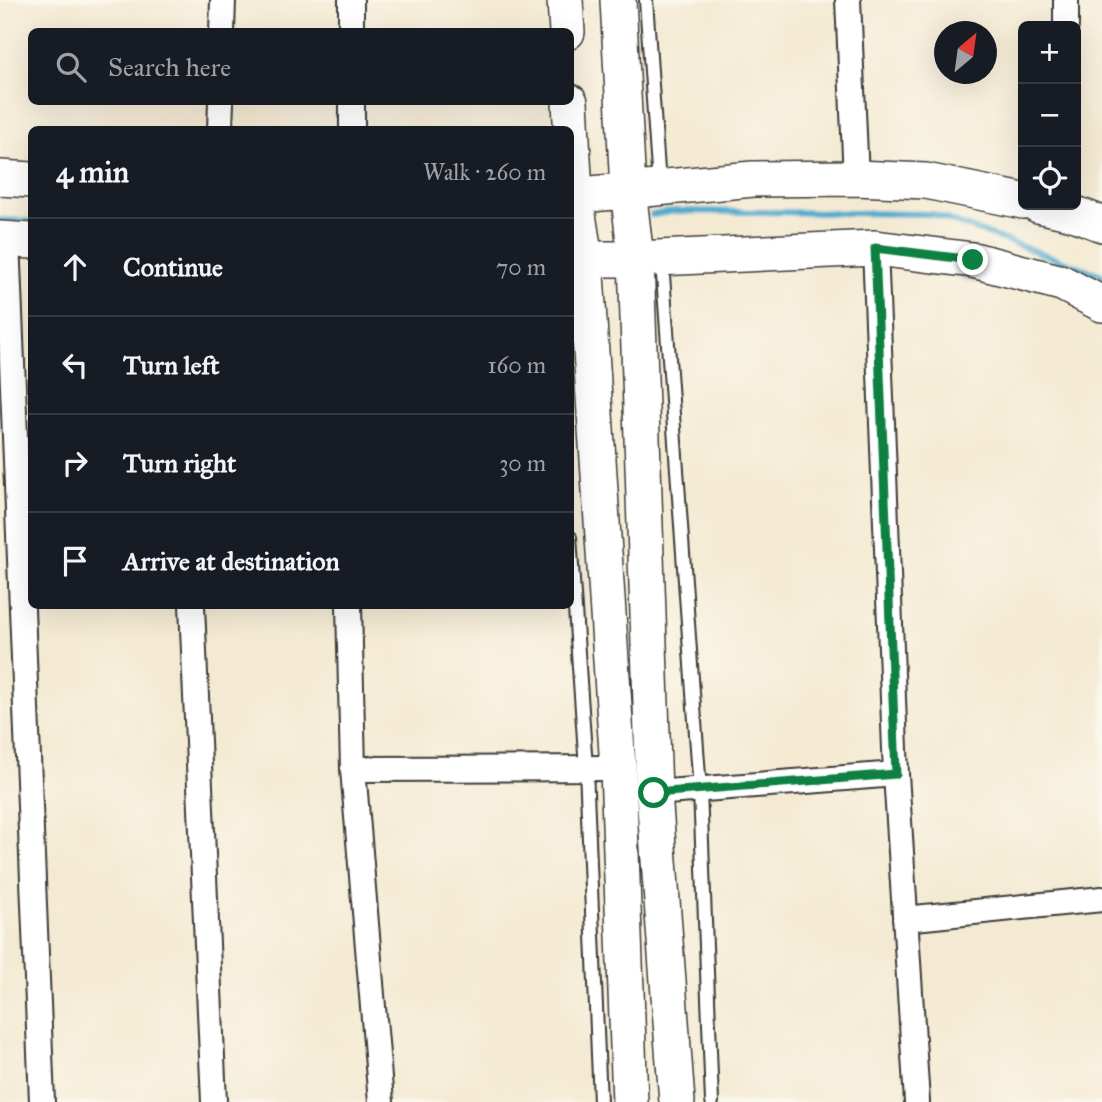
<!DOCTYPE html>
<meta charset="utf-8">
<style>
body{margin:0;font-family:"IM FELL Great Primer",serif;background:#20242c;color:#f1f3f6}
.controls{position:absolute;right:21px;top:21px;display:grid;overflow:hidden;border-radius:10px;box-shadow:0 7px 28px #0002}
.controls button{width:63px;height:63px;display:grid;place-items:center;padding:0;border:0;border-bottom:2px solid #363941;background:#171b24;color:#f1f3f6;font:35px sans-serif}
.compass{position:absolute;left:934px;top:21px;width:63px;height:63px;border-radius:50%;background:#171b24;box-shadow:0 7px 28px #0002;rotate:29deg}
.stop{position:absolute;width:21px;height:21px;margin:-16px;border:5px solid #0b8043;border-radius:50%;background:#fff}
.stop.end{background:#0b8043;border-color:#fff;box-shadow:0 2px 7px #0008}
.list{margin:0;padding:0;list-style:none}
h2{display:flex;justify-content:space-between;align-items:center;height:91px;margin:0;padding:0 28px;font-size:30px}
h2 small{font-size:23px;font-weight:400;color:#9ea1a6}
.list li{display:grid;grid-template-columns:46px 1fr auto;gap:21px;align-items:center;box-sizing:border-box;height:98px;padding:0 28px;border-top:2px solid #363941}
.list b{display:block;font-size:26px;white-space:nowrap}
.list em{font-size:23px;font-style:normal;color:#9ea1a6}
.icon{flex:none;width:38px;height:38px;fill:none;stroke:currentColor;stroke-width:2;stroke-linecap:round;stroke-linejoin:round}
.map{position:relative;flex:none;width:1102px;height:1102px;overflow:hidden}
.search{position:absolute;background:#171b24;box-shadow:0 7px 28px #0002;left:28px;top:28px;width:546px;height:77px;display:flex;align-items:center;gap:18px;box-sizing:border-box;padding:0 24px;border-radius:10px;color:#9ea1a6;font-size:26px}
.panel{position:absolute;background:#171b24;box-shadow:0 7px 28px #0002;left:28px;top:126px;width:546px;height:483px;border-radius:10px}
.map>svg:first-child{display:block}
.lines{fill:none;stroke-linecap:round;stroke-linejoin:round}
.stream{stroke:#51abce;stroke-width:6}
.lane-casing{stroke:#3c3b37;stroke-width:16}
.street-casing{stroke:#3c3b37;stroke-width:28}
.secondary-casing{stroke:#3c3b37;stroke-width:38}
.lane{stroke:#fff;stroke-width:12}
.street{stroke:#fff;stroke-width:24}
.secondary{stroke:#fff;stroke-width:35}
.route{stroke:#0b8043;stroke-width:9}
</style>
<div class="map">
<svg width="1102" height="1102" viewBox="0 0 1102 1102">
<rect width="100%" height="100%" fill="#fbf7ec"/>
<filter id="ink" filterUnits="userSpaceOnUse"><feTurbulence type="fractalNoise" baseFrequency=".0143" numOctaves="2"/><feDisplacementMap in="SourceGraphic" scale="14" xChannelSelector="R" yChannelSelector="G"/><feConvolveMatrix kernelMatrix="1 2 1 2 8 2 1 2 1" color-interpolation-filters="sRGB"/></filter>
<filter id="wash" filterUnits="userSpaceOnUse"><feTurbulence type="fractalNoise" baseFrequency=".00686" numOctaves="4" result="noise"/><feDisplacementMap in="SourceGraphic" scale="28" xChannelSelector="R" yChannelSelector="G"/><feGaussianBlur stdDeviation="1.57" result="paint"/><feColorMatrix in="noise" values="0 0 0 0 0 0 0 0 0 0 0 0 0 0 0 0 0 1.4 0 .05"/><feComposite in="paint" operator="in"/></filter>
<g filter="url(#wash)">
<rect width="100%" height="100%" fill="#f4ead3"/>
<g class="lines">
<path class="stream" d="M652 215 675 211 932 214 1102 275
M0 220 32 221"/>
</g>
</g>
<g filter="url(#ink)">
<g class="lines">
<g class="lane-casing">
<path id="lane" d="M646 0 659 185
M662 261 700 790 712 1102
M570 537 586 768 600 1102"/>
</g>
<g class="street-casing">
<path id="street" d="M351 0V32
M848 0 856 178
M1066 0V26
M222 32 223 0
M352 102V130
M220 130 221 102
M7 239 42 1102
M875 248 896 774 917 1102
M192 606 214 1102
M349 606 353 769 381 1102
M353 769 618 768
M654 793 896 774
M905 919 1102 899"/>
</g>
<g class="secondary-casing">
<path id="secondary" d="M565 0 567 32
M618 0 628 189 636 259 654 793 677 1102
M570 102 575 196 585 259 618 768 630 1102
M0 178 32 180
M570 196 753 179 856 178 926 181 1023 201
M1038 205 1073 213 1102 224
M0 239 32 241
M570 259H636L875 248 973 260 1062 283 1102 304"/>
</g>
<use href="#lane" class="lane"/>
<use href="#street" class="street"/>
<use href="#secondary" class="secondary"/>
</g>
</g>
<g class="lines" filter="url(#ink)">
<path class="route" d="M654 793 896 774 875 248 973 260"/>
</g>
</svg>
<div class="controls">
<button>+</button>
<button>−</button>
<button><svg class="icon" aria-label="locate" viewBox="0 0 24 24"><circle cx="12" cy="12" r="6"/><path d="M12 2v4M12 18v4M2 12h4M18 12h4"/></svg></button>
</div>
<svg class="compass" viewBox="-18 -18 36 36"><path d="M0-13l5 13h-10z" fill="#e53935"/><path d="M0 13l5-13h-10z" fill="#9ea1a6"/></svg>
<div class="stop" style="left:654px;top:793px"></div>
<div class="stop end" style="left:973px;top:260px"></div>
<div class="search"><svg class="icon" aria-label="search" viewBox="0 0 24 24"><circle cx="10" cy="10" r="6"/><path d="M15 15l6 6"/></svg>Search here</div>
<section class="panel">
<h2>4 min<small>Walk · 260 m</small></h2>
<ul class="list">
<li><svg class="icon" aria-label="ahead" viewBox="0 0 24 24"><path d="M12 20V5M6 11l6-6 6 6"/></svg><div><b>Continue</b></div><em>70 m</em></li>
<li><svg class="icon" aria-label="left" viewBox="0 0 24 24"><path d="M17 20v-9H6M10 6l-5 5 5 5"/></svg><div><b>Turn left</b></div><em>160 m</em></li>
<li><svg class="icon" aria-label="right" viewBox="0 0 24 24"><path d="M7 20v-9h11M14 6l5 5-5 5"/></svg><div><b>Turn right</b></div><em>30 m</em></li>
<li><svg class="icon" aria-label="arrive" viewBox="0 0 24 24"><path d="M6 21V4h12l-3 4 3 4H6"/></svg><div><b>Arrive at destination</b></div></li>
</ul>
</section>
</div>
